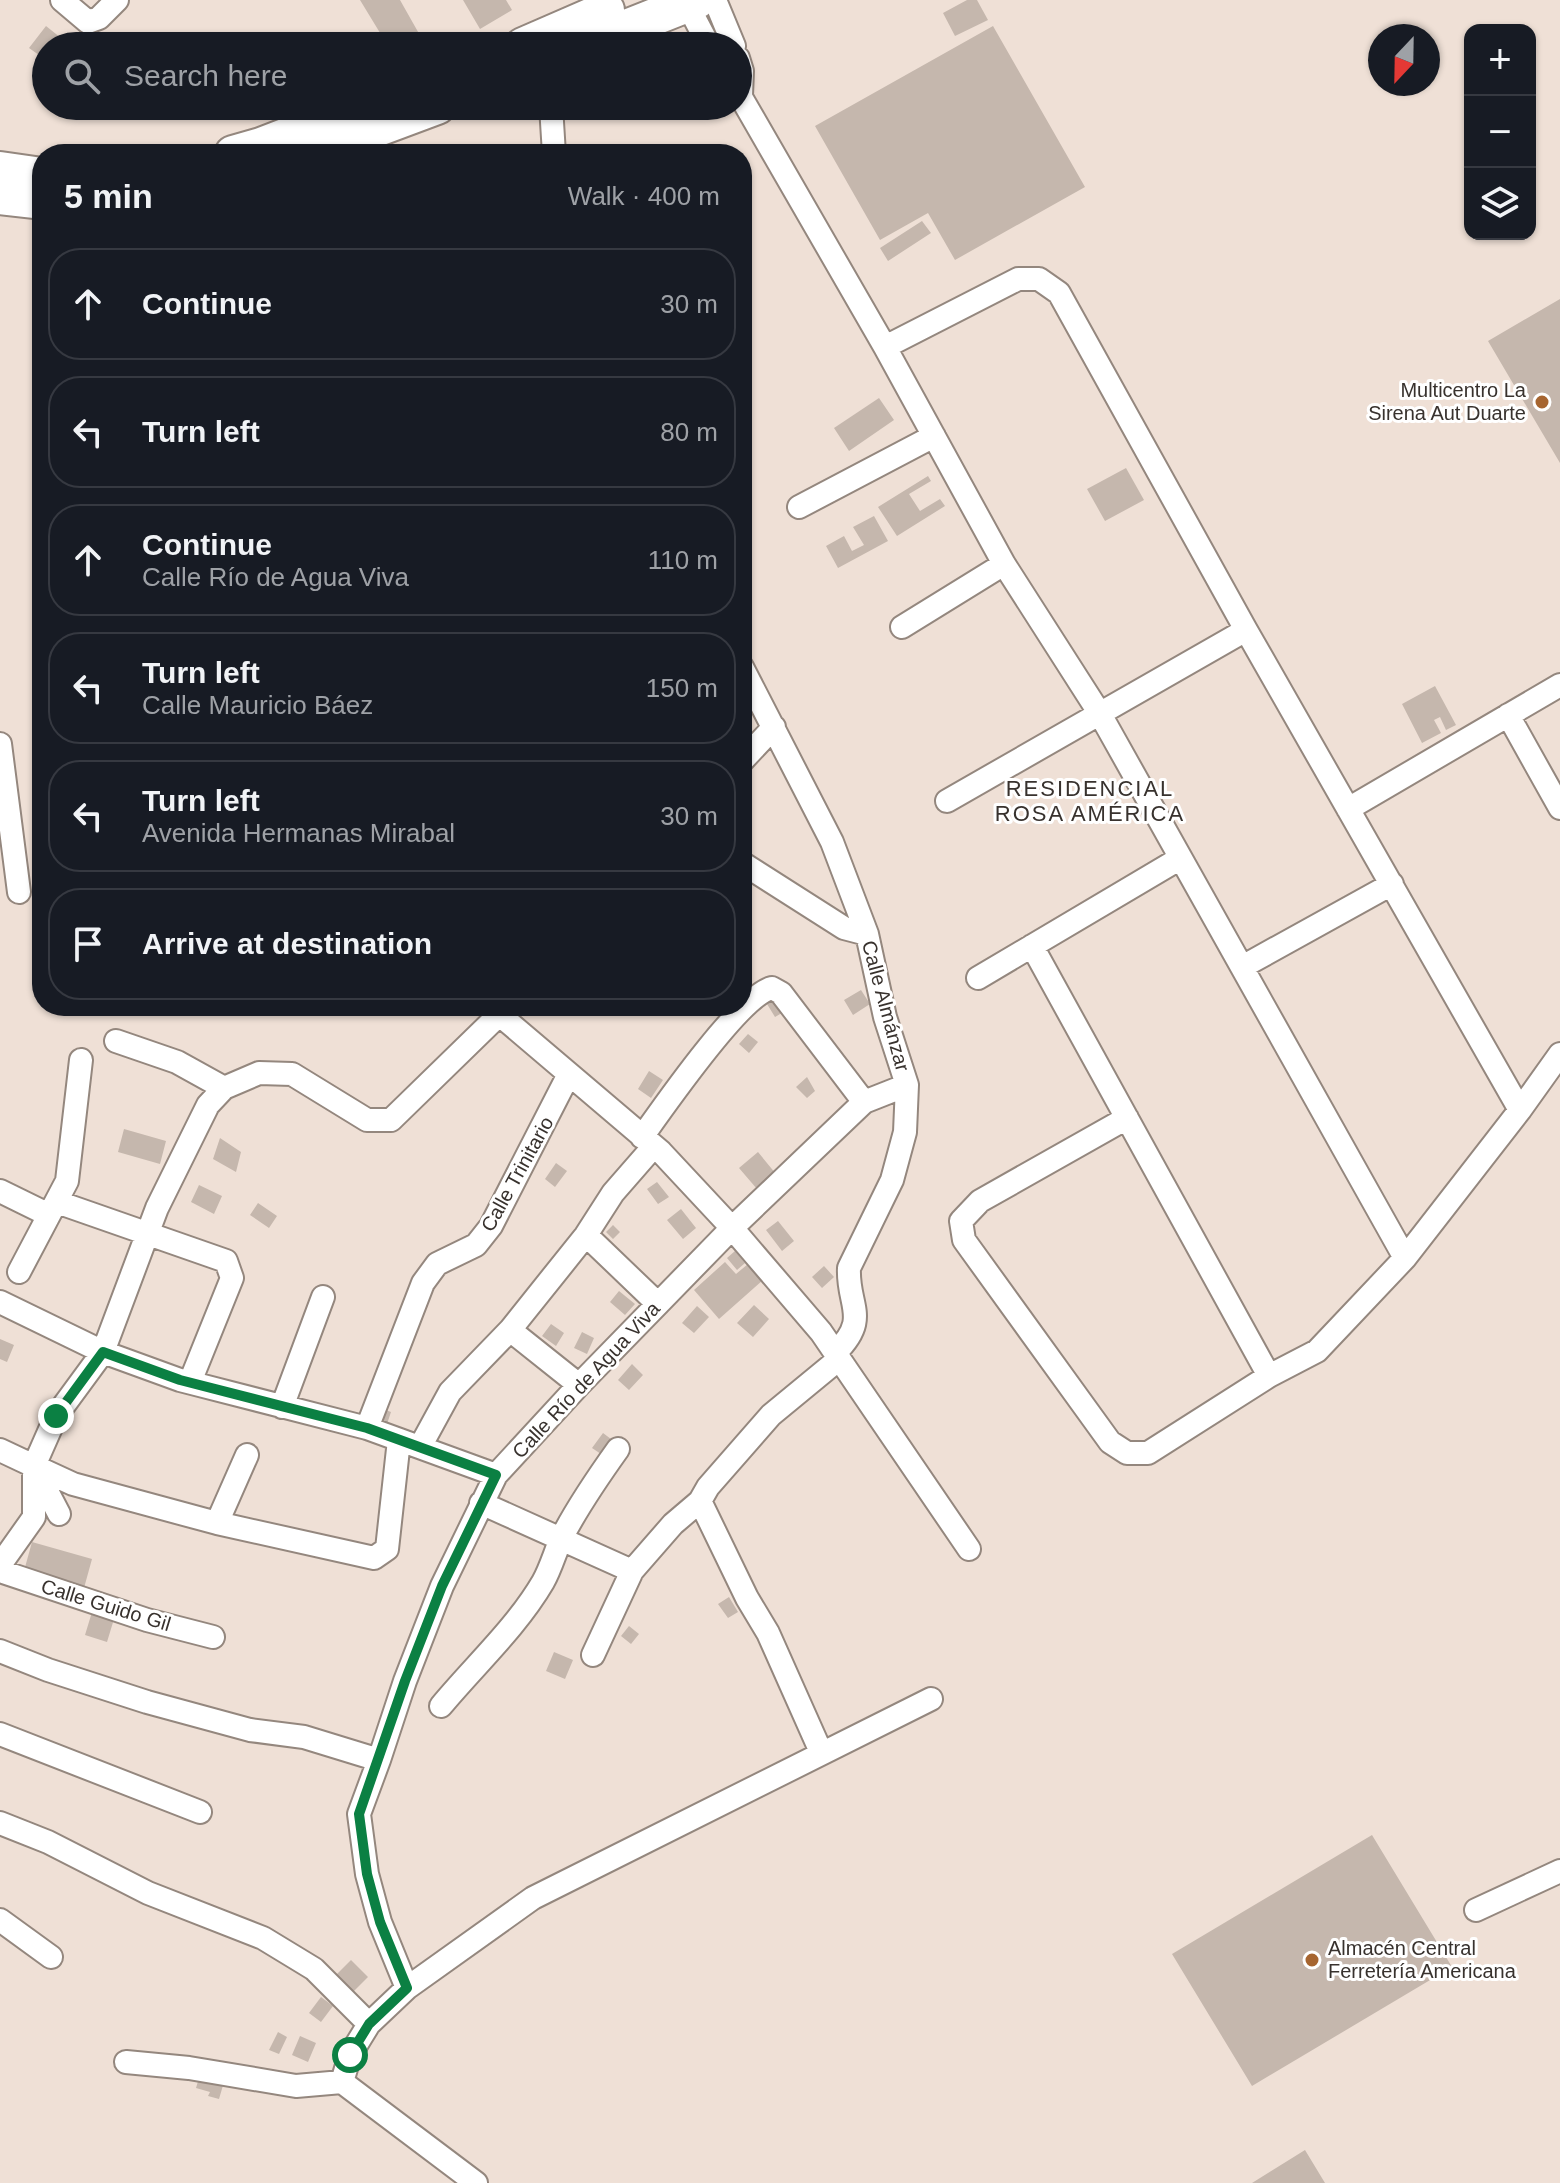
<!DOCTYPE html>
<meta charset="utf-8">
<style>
:root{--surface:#171b24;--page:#20242c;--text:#f1f3f6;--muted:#9ea1a6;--line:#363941}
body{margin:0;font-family:Arial,sans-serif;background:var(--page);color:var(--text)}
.controls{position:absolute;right:24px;top:24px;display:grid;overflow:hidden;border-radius:16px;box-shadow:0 2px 6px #0004}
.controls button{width:72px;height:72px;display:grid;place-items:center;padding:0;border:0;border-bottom:2px solid var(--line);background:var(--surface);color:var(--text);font:40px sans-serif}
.compass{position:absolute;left:1368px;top:24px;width:72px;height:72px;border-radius:50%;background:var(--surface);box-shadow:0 2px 6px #0004;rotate:202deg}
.stop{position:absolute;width:24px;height:24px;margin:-18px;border:6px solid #0b8043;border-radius:50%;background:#fff}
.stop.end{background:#0b8043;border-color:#fff;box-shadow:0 2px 8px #0008}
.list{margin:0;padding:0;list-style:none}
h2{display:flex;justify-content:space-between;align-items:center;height:104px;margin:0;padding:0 32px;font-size:34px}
h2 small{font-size:26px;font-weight:400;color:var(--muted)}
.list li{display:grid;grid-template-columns:52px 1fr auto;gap:24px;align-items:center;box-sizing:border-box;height:112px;margin:0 16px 16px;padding:0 16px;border:2px solid var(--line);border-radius:32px}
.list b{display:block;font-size:30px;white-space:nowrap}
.list p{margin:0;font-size:26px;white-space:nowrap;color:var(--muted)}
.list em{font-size:26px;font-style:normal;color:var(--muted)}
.icon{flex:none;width:44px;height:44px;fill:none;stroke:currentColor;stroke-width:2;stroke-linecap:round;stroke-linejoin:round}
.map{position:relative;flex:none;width:1560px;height:2183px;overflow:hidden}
.search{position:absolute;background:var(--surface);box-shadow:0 2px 6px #0004;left:32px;top:32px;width:720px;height:88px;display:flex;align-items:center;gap:20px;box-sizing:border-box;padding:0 28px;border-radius:44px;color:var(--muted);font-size:30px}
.panel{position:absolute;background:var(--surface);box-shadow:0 2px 6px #0004;left:32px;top:144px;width:720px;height:872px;border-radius:32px}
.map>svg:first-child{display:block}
</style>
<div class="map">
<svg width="1560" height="2183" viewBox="0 0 1560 2183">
<rect width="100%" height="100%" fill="#efe0d6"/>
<!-- building -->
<path fill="#c5b7ad" d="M360,0H400L426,46H388Z
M463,0H506L512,10L480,29Z
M967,0H977L988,20L955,36L943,13Z
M46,26L71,46H46V60L29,48Z
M993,26L1085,187L955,260L928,213L880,240L815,126Z
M922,221L931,233L888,261L880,248Z
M1560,299V463L1488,341Z
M879,398L894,420L849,451L834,428Z
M1126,468L1144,500L1105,521L1087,489Z
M928,476L931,481L909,494L920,511L940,499L945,506L897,536L878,507Z
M874,516L888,541L838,568L826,546L844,536L852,551L864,545L853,527Z
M1435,686L1456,725L1446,730L1440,717L1434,720L1441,733L1422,743L1402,704Z
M861,990L870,1004L853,1015L844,1000Z
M779,997L787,1010L775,1017L767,1004Z
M748,1034L758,1042L749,1053L739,1044Z
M649,1071L663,1080L651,1098L638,1089Z
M807,1077L815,1091L807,1098L796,1087Z
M124,1129L166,1141L160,1164L118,1152Z
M220,1138L241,1152L236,1172L213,1159Z
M758,1152L776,1174L757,1189L739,1168Z
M556,1163L567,1171L555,1187L545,1179Z
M657,1182L669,1197L658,1204L647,1189Z
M199,1185L222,1196L214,1214L191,1202Z
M258,1203L277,1216L269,1228L250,1215Z
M681,1209L696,1228L683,1239L667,1220Z
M778,1221L794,1241L782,1251L766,1230Z
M613,1225L620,1232L613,1239L606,1232Z
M735,1251L745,1263L737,1270L727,1258Z
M725,1262L736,1274L748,1264L763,1280L719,1319L694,1290Z
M824,1266L834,1277L822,1288L812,1277Z
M619,1291L635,1304L625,1315L610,1302Z
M754,1305L769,1319L753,1337L737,1323Z
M697,1306L709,1317L694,1333L682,1323Z
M551,1324L564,1333L556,1346L542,1336Z
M582,1332L594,1338L587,1354L574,1348Z
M0,1339L14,1345L7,1362L0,1359Z
M632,1364L643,1375L629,1390L618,1380Z
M383,1409L391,1412L387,1424L379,1421Z
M603,1433L615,1442L604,1456L592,1448Z
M32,1542L92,1559L84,1588L24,1571Z
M729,1597L738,1612L728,1618L718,1604Z
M92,1612L114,1619L107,1642L85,1635Z
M629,1626L639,1634L631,1644L621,1636Z
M554,1652L573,1660L565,1679L546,1671Z
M1372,1835L1452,1967L1252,2086L1172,1954Z
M351,1960L368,1977L352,1993L335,1976Z
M321,1997L333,2006L321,2022L309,2013Z
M278,2032L287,2037L279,2054L269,2050Z
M300,2036L316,2043L308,2062L292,2055Z
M199,2078L224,2082L219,2099L208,2096L210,2092L196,2088Z
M1305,2150L1325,2183H1252Z"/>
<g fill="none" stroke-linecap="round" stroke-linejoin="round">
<!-- minor casing -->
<g stroke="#94877e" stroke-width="26">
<path id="minor" d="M62,0L88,22L99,18L117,0
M685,0L709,46
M715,0L734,46
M738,58L742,71L741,95
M738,92L885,347L1004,564L1100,714L1405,1258
M551,106L554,154
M885,347L1018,279H1039L1059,293L1246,630L1520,1110
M799,507L934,436
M902,627L1004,564
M742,667L832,842L867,934L885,1017L907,1085L905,1132L892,1180L849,1268C847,1306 871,1318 835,1353
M1508,715L1560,808
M0,744L19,892
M742,761L774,727
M947,801L1246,630
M1348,809L1560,685
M742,863L844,928L867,934
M1032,946L1269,1376
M1242,967L1392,884
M978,978L1179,859
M501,1016L661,1152L732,1228L821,1332L969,1549
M116,1041L177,1062L224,1088
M1127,1118L980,1201L961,1221L964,1240L1110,1442L1127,1453H1148L1269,1376L1317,1351L1405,1258L1520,1110L1560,1054
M642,1137C664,1106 741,995 772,988L781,993L864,1102
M0,1191L49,1215
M57,1202L226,1261L232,1278L190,1382
M586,1235L658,1304
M19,1272L67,1181L81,1060
M0,1302L103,1352L180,1380L367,1428L496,1475
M510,1330L579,1385
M282,1407L323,1297
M367,1428L423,1283L437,1264L476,1245L491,1226L569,1074
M420,1447L450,1392L510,1330L586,1235L613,1193L654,1146
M0,1450L34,1466L59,1514
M34,1466L73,1484L217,1523L374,1558L387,1549L399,1440
M700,1501L747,1598L768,1633L821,1752
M481,1503L632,1571L673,1524L700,1501L708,1487L771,1415L839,1359
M217,1523L247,1455
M0,1565L34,1517V1466L56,1416L103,1352L157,1208L208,1105L224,1088L259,1073L292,1074L367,1120H391L508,1006
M0,1571L147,1620L213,1637
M0,1651L48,1670L147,1702L250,1730L304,1737L379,1760L359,1814L367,1874L380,1922L407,1988L369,2024L314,1969L263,1938L148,1893L48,1842L0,1823
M593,1655L632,1571
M441,1706C475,1665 516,1628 543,1582C551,1568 555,1552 562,1537C578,1506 598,1477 618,1449
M0,1734L200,1812
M379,1760L405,1681L442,1586L496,1475L579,1385L732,1228L864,1102L907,1085
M1476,1910L1560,1871
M0,1920L51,1957
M407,1988L533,1898L931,1699
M126,2062L189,2068L296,2086L342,2082L350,2055L369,2024
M342,2082L476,2183"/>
</g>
<!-- primary casing -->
<g stroke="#94877e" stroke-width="40">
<path id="primary" d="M523,46L606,10
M581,46L697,0
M311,153L437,106
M233,154L261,146L365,106
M0,170L42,176
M0,196L42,201"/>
</g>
<!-- minor -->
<use href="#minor" stroke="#fff" stroke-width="22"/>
<!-- primary -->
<use href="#primary" stroke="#fff" stroke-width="36"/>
</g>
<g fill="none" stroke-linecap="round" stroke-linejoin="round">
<!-- route -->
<path stroke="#0b8043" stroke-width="10" d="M56,1416L103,1352L180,1380L367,1428L496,1475L442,1586L405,1681L359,1814L367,1874L380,1922L407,1988L369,2024L350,2055"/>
</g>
<!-- markers -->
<g fill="#a66530" stroke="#fff" stroke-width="3">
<circle cx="1542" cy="402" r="8"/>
<circle cx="1312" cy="1960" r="8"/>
</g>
<g text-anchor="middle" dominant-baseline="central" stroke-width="6" stroke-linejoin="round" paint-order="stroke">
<!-- poi labels -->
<g font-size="20" fill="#38322e" stroke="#fff" text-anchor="end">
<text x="1526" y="390">Multicentro La<tspan x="1526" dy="23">Sirena Aut Duarte</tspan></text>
<text x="1328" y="1948" text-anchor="start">Almacén Central<tspan x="1328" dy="23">Ferretería Americana</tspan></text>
</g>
<!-- street labels -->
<g font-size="20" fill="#38322e" stroke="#fff">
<text transform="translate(886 1006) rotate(75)">Calle Almánzar</text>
<text transform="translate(517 1174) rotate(-61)">Calle Trinitario</text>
<text transform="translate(586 1380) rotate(-47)">Calle Río de Agua Viva</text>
<text transform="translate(106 1605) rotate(17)">Calle Guido Gil</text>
</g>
<!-- neighbourhood labels -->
<g font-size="22" letter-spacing="2" fill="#38322e" stroke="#fff">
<text x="1090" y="788">RESIDENCIAL<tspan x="1090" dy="25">ROSA AMÉRICA</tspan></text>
</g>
</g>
</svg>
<div class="controls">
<button>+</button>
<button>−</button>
<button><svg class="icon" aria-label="layers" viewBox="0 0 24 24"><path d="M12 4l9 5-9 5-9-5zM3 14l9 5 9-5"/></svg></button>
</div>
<svg class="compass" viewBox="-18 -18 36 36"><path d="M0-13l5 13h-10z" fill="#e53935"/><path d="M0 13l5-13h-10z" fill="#9ea1a6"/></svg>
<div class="stop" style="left:350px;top:2055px"></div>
<div class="stop end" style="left:56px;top:1416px"></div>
<div class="search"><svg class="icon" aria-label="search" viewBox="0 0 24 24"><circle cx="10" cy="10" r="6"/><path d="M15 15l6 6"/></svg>Search here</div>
<section class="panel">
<h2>5 min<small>Walk · 400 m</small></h2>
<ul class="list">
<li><svg class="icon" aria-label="ahead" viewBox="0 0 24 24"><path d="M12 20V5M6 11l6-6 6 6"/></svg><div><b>Continue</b></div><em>30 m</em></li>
<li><svg class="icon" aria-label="left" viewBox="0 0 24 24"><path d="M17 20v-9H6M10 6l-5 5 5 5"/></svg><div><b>Turn left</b></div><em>80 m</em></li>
<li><svg class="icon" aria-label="ahead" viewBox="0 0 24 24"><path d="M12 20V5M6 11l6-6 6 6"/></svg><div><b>Continue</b><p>Calle Río de Agua Viva</p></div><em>110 m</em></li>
<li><svg class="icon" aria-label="left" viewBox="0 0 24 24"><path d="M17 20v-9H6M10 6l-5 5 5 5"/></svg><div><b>Turn left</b><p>Calle Mauricio Báez</p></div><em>150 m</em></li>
<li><svg class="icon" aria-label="left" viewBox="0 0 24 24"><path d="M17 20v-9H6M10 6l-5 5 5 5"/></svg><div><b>Turn left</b><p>Avenida Hermanas Mirabal</p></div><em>30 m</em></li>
<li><svg class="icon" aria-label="arrive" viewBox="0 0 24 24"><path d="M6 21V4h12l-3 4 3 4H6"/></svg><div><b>Arrive at destination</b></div></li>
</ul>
</section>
</div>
